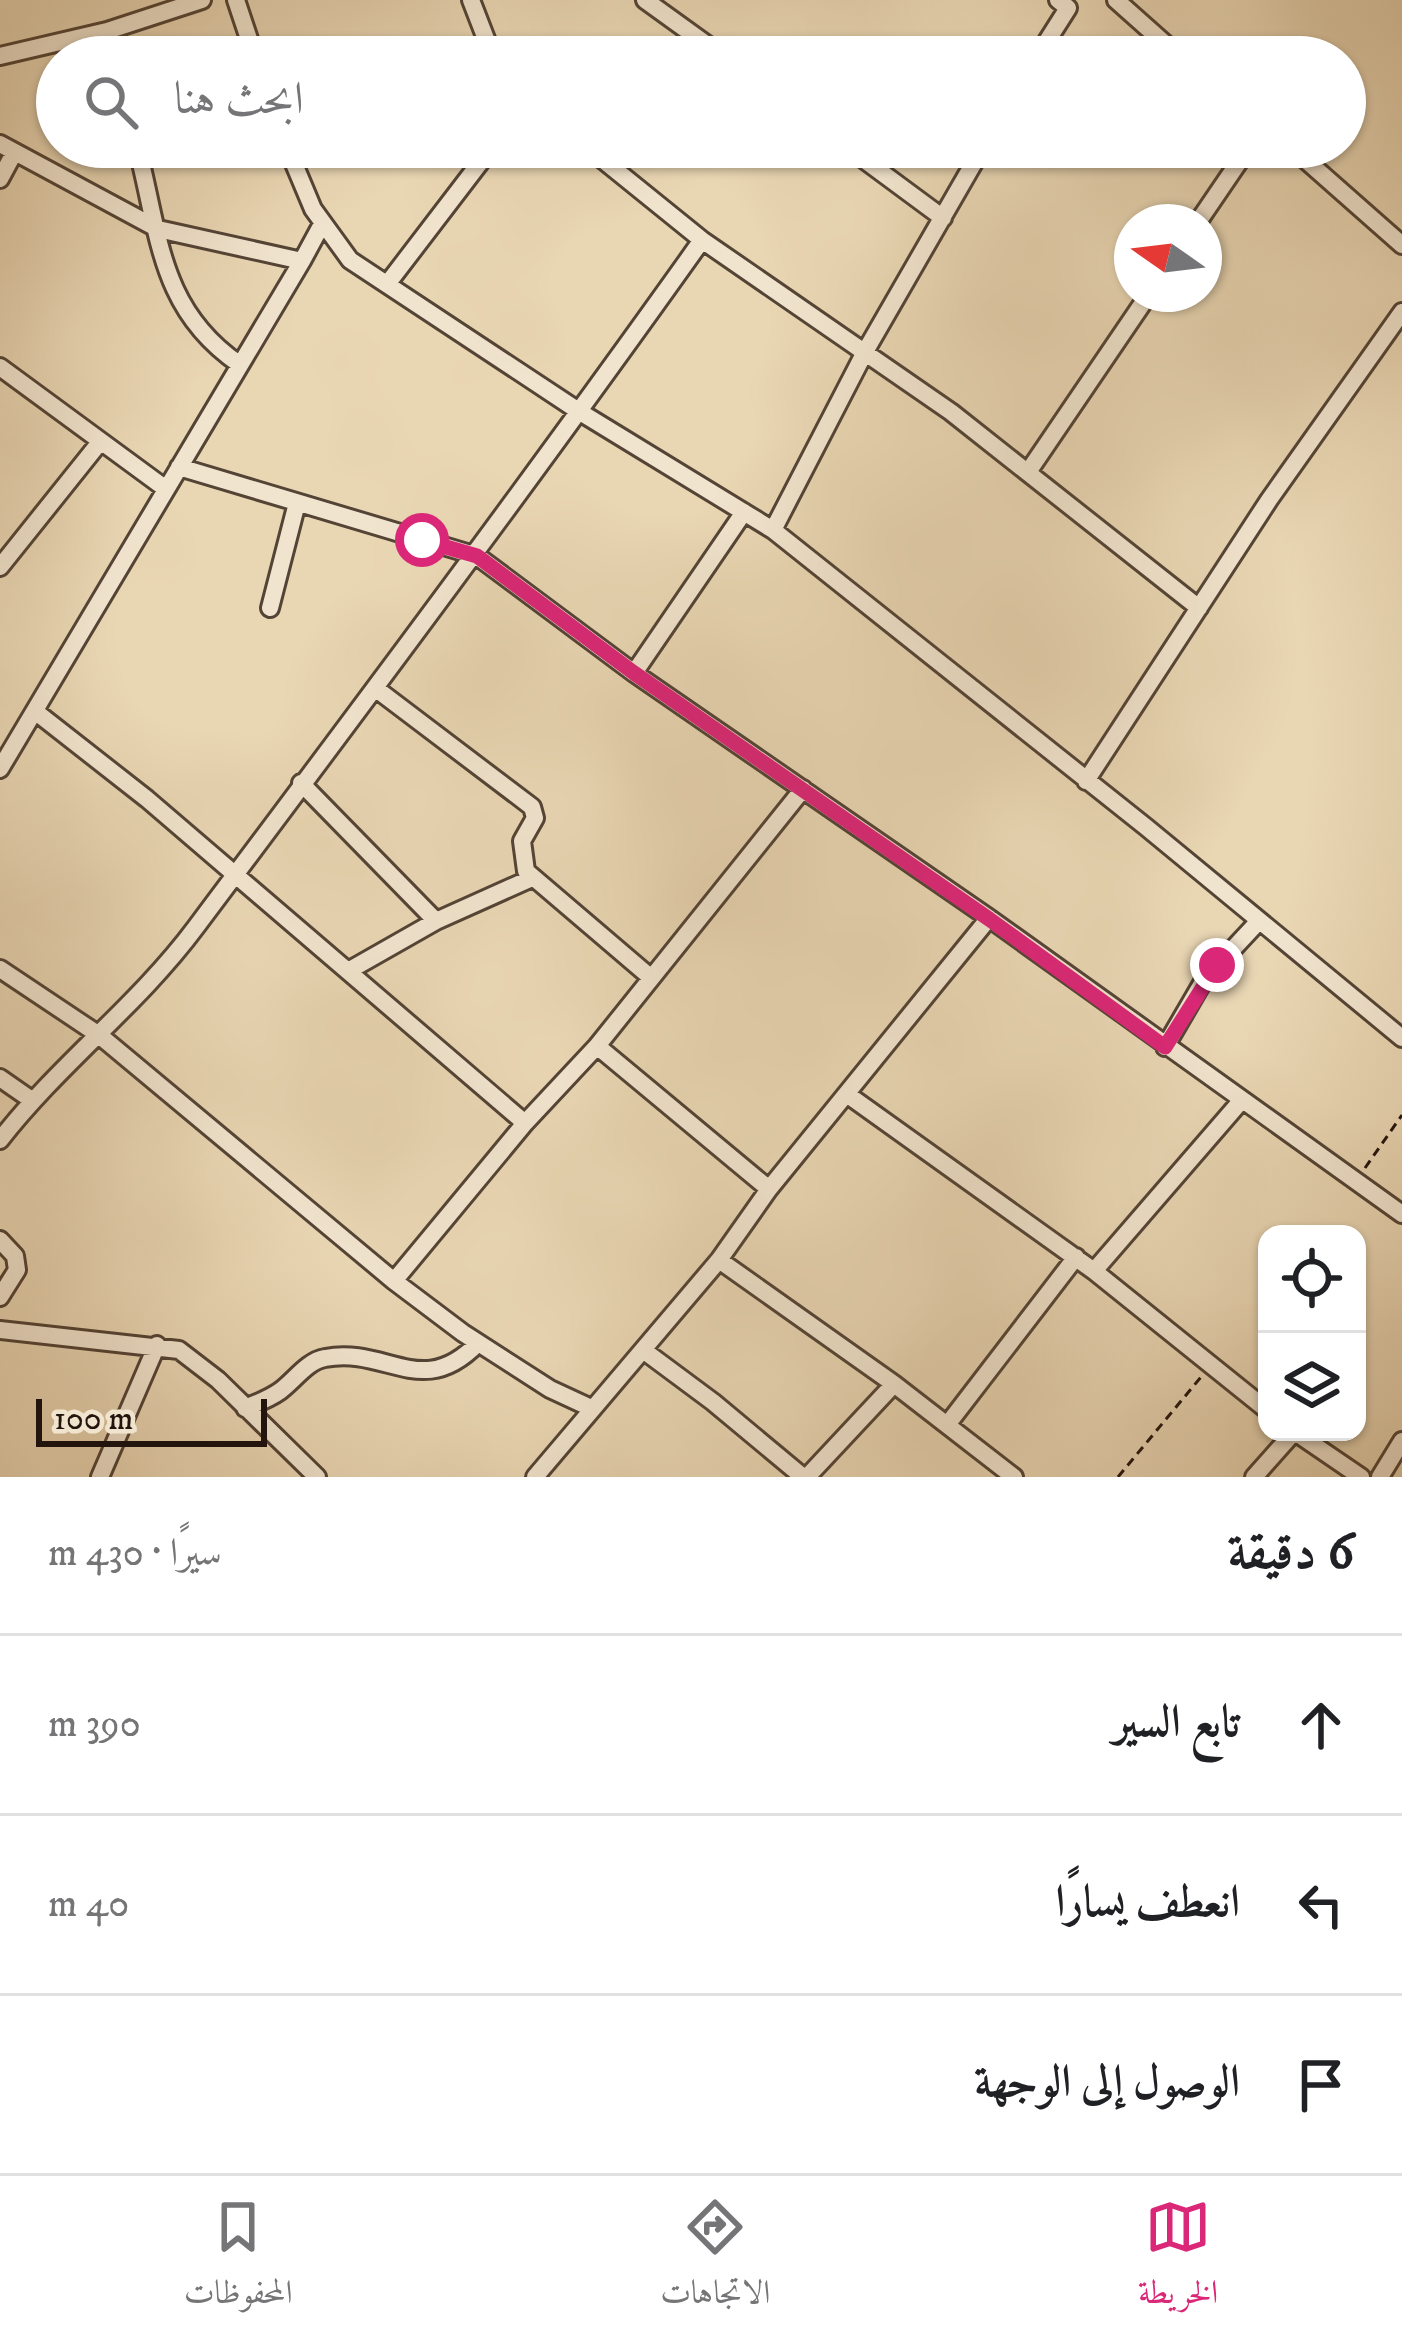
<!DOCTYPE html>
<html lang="ar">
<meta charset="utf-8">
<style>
:root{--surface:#fff;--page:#f2f2f2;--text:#202124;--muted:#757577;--line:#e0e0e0;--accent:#db2777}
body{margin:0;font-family:"IM FELL DW Pica",Amiri,serif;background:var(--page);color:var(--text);direction:rtl}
.controls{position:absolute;right:36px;bottom:36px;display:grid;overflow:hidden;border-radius:24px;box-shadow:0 3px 9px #0004}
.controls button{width:108px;height:108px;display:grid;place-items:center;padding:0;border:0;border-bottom:3px solid var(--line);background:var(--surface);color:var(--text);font:60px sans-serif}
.compass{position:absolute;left:1114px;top:204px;width:108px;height:108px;border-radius:50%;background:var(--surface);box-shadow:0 3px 9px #0004;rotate:284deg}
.scale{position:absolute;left:36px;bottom:30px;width:231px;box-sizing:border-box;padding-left:12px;border:6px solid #23140d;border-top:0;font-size:33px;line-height:42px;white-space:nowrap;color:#23140d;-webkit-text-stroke:9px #f1e4ce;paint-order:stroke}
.stop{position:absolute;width:36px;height:36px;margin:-27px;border:9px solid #db2777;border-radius:50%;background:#fff}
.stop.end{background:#db2777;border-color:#fff;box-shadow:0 3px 12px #0008}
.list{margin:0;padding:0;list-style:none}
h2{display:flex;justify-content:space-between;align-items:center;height:156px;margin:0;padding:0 48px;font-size:51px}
h2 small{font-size:39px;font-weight:400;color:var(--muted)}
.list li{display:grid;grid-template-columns:78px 1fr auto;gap:36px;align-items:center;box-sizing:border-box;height:180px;padding:0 48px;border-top:3px solid var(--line)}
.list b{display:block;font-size:45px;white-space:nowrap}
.list em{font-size:39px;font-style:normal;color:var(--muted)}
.icon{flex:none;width:66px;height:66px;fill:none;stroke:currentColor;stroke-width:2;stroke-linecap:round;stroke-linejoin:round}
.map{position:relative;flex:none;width:1402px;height:1477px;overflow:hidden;direction:ltr}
.search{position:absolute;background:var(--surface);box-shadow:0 3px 9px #0004;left:36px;right:36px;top:36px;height:132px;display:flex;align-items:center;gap:30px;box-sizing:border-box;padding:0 42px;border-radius:66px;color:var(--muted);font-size:45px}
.sheet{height:696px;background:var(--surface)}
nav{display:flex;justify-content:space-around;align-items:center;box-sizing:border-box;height:168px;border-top:3px solid var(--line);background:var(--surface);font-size:33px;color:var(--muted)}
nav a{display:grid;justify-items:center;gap:6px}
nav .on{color:var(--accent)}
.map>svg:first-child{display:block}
</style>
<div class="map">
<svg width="1402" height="1477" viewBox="0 0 1402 1477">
<rect width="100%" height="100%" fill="#e9d6b3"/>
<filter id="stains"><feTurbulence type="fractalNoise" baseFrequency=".00167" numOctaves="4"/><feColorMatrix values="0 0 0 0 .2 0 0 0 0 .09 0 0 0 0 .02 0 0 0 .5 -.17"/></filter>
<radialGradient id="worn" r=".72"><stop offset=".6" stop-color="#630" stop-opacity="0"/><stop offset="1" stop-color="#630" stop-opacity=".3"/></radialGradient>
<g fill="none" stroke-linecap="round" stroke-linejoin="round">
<!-- minor casing -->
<g stroke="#544436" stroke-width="22">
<path id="minor" d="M236,0L255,57
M471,0L493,57
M645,0L724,57
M1116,0L1180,57
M107,31L114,57
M0,56L107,31L202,0
M1037,57L1068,8L1058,0
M0,144L158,229L302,261L322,224
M137,147C160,235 159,309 239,364
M287,147L313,209L350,260L580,412L773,530L1146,827L1402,1038
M587,147L702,240L951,412L1199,608
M847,147L943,218
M1291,147L1402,245
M0,179L14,153
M1198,222L1249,147
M388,283L492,147
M0,367L166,489
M179,467L477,556L634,673L989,918L1402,1214
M1028,472L1149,294
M773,530L866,350L983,147
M0,567L100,442
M270,608L297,503
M634,673L744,512
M375,688L532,807L535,818L522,841L526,871L649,976
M36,712L147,799L525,1123
M0,769L302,261
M1086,781L1269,500L1402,312
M301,783L436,921
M0,969L99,1035L394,1281L463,1333L550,1389L591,1408
M348,971L436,921L532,878
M597,1046L769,1189
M1165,1047L1204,980L1258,922
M0,1078L33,1101
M848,1095L1094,1271L1267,1410
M0,1140C60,1063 138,1005 196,927C367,699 537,472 702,240
M0,1240L15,1256L17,1270L0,1297
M719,1260L894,1384L1014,1477
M1094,1271L1241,1101
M394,1281L525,1123L597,1046L803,789
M0,1330L179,1350L218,1380L317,1477
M643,1350L713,1402L803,1477
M245,1408C257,1403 269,1399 280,1391C294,1381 307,1361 325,1358C387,1346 422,1401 478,1343
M947,1425L1076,1257
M1295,1432L1361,1477
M100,1477L157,1345
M535,1477L719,1260L769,1189L989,918
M807,1477L894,1384
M1254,1477L1294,1432
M1380,1477L1402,1441"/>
</g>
<!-- path -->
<path stroke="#23140d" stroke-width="3" stroke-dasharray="9 6" stroke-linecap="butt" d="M1365,1168L1402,1115
M1118,1477L1201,1377"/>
<!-- minor -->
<use href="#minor" stroke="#f1e4ce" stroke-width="16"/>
</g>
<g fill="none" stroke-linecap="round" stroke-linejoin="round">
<!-- route -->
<path stroke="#db2777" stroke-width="15" d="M422,540L477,556L634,673L989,919L1165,1047L1217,965"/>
</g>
<rect width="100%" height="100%" filter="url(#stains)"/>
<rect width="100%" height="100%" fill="url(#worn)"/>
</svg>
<div class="controls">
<button><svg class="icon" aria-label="locate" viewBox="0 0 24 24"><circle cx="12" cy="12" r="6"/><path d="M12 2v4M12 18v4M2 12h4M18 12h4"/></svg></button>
<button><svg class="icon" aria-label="layers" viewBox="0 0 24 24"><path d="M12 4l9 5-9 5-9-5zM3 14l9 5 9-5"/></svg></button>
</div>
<svg class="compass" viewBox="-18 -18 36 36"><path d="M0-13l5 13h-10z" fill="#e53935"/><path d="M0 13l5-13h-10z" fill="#757577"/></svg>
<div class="scale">100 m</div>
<div class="stop" style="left:422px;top:540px"></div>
<div class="stop end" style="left:1217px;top:965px"></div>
<div class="search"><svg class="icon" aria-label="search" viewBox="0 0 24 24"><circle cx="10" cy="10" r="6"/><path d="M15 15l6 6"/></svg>ابحث هنا</div>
</div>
<section class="sheet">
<h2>6 دقيقة<small>سيرًا · 430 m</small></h2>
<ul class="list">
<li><svg class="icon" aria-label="ahead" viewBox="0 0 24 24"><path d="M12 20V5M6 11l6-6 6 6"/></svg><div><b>تابع السير</b></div><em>390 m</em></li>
<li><svg class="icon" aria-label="left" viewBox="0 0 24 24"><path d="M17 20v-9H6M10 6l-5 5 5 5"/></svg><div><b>انعطف يسارًا</b></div><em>40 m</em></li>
<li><svg class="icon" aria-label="arrive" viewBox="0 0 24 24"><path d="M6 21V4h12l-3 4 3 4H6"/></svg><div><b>الوصول إلى الوجهة</b></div></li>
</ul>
</section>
<nav>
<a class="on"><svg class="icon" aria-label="map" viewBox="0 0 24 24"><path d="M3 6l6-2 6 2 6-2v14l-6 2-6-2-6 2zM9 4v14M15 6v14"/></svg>الخريطة</a>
<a><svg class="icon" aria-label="directions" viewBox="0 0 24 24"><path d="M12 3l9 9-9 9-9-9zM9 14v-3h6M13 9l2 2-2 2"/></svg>الاتجاهات</a>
<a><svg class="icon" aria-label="saved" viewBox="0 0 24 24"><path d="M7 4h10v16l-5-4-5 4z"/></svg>المحفوظات</a>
</nav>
